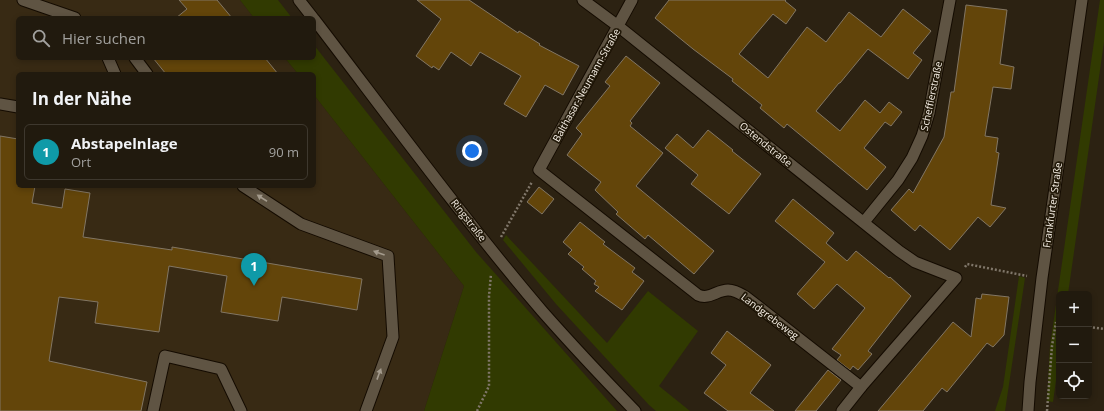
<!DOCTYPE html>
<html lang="de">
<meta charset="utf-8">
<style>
:root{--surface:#211a0e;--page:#292317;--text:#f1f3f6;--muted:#a2a19e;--line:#3e382e;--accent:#f0a27a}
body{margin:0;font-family:"Open Sans",sans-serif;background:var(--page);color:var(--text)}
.controls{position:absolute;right:12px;bottom:12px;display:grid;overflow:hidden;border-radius:6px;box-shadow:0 2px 6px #0003}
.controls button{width:36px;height:36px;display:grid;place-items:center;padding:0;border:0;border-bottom:1px solid var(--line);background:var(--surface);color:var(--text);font:20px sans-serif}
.you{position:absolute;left:472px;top:151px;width:14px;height:14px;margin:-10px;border:3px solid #fff;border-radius:50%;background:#1a73e8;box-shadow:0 0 0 6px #1a73e833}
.badge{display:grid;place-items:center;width:26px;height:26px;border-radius:50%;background:var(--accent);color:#fff;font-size:13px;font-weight:700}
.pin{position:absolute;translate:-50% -33px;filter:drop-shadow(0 1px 2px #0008)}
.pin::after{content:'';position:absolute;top:21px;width:14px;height:12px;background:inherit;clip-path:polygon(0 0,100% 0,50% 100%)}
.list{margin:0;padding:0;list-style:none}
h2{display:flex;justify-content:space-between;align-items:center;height:52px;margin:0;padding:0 16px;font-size:17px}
h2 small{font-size:13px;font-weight:400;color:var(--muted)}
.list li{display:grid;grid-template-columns:26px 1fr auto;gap:12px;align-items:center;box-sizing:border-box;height:56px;margin:0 8px 8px;padding:0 8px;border:1px solid var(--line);border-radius:6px}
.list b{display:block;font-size:15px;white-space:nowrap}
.list p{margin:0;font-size:13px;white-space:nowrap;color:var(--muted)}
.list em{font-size:13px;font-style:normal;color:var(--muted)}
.icon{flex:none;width:22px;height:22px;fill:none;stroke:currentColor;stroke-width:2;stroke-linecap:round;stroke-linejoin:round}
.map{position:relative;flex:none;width:1104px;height:411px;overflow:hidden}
.search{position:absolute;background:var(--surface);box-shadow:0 2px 6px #0003;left:16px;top:16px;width:300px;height:44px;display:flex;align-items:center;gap:10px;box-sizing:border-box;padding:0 14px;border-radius:6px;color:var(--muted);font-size:15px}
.panel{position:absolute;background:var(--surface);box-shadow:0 2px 6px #0003;left:16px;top:72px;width:300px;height:116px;border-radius:6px}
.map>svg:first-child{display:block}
</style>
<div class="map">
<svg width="1104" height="411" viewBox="0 0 1104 411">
<rect width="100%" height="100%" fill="#2c2212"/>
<!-- built -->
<path fill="#382a14" d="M0,0H240L254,18H18V58H285L298,74H18V186H314V95L464,286L424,411H0Z"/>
<!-- green -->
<path fill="#313a01" d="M240,0H278L292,18H254Z
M1100,0H1104V42L1068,294H1059V359L1053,402L1047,401L1050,346Z
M314,45L476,252L617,411H424L464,286L314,95V74H298L285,58H314Z
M506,235L607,343L648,291L698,331L659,386L690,411H656L649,405L556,304L503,240Z
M1019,276L1025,278L1005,411H995L1003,387Z"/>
<!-- building -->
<path fill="#63450a" stroke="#827664" d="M179,0H217L232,18H176L187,9Z
M417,0H469L518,33L519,31L540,44L539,45L579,66L563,95L545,85L526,117L504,104L521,76L480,52L471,66L451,52L439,70L433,66L432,68L416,56L441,19Z
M669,0H786L785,1L796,10L786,24L773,14L739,54L768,78L807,27L826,42L849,12L881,37L903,9L931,31L913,53L922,60L908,79L868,49L840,83H839L816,111L840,131L865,100L880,113L889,102L902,112L891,126L885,122L864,148L886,167L867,190L787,124L784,128L760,108L762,105L732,81L733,79L693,49L655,18Z
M966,5L1007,10L1000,64L1014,67L1011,89L993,87L985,136L998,138L996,152L999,153L991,205L1006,208L990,227L978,217L950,250L920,225L915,231L891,210L909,189L913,193L944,137L951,92H954Z
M626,56L660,83L630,121L632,123L630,126L663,153L636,186L714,251L694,274L648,235L645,239L616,214L618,212L595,190L601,182L567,155L582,134L576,128L610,86L605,82Z
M153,58H265L278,74H166Z
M708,130L733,150L732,151L761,174L729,214L691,184L698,175L665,148L677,134L693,148Z
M0,136L18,139V186H35L32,203L62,208L65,189L90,193L83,237L172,250V247L362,279L357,310L282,297L278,321L221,312L227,276L169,266L159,332L95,323L98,302L59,297L49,361L147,382L141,411H0Z
M539,187L554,199L542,214L527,202Z
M793,199L834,233L826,243L847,261L856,251L889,278L890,277L911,296L868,351L872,354L858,370L853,366L850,370L837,360L841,355L832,349L865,308L837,284L814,309L797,294L825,262L775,221Z
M580,222L605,242L603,244L635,268L632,272L644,281L622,310L595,291L599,287L594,284L596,281L582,269L584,267L568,254L572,250L563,242Z
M982,294L1009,297L1004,335L993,347L987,343L947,392L942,388L923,411H878L953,322L971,337L976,298L981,299Z
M727,331L771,365L750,393L774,411H728L704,393L726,365L711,353Z
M828,370L841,380L816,411H795Z"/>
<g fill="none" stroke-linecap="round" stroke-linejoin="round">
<!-- service casing -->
<g stroke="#140b01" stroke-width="13">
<path id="service" d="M23,0L75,18
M108,58L115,74
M135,58L147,74
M0,104L18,107
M243,186L301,224L388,256L393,337L366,411
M153,411L165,356L221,369L241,411
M842,411L861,387"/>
</g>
<!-- minor casing -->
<g stroke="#140b01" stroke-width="13">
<path id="minor" d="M583,0L618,26L899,251L915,262L956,278L861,387L746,297C741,294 735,290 728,290C717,290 709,300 698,295L539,170L632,0
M864,222L898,180L912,158L922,136L929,113L950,0"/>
</g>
<!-- tertiary casing -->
<g stroke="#140b01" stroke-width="13">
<path id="tertiary" d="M1028,411L1030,382L1042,278L1082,0"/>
</g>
<!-- secondary casing -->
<g stroke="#140b01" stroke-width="13">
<path id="secondary" d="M299,0L313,18
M314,19C389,117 462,217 542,311C572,345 603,378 635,411"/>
</g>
<!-- path -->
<path stroke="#80776a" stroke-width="2.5" stroke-dasharray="2 2" stroke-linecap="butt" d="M501,237L532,182
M965,267L967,264L1027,276
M1089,327L1104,329
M477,411L489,386V296L491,274
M1047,411L1052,346L1056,322"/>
<!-- service -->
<use href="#service" stroke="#5f5443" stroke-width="11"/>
<!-- minor -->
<use href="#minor" stroke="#5f5443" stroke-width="11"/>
<!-- tertiary -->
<use href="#tertiary" stroke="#5f5443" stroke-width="11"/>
<!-- secondary -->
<use href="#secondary" stroke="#5f5443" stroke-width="11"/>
</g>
<!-- one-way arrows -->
<defs><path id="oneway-solid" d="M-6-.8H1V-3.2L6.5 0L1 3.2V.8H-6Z"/></defs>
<g fill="#a49b8d">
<use href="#oneway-solid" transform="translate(262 198) rotate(-147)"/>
<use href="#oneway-solid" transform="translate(379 253) rotate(-160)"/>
<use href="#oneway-solid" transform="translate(379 374) rotate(-70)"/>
</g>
<g text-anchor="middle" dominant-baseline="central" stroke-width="3.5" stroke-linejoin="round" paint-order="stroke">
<!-- street labels -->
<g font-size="10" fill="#f8f1e7" stroke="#221909">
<text transform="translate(586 85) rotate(-61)">Balthasar-Neumann-Straße</text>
<text transform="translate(931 96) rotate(-78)">Schefflerstraße</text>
<text transform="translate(766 144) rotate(39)">Ostendstraße</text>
<text transform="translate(1052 205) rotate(-82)">Frankfurter Straße</text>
<text transform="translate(469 220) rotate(52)">Ringstraße</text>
<text transform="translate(770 316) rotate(37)">Landgrebeweg</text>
</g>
</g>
</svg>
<div class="controls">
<button>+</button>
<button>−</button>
<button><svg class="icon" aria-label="locate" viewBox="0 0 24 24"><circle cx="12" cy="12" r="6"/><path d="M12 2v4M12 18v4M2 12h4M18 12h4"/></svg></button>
</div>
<div class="you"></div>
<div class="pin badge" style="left:254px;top:286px;background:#0f9aa8">1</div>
<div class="search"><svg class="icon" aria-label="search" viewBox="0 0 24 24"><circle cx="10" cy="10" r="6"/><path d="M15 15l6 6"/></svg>Hier suchen</div>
<section class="panel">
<h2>In der Nähe<small></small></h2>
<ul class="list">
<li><span class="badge" style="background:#0f9aa8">1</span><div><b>Abstapelnlage</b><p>Ort</p></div><em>90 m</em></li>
</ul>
</section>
</div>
